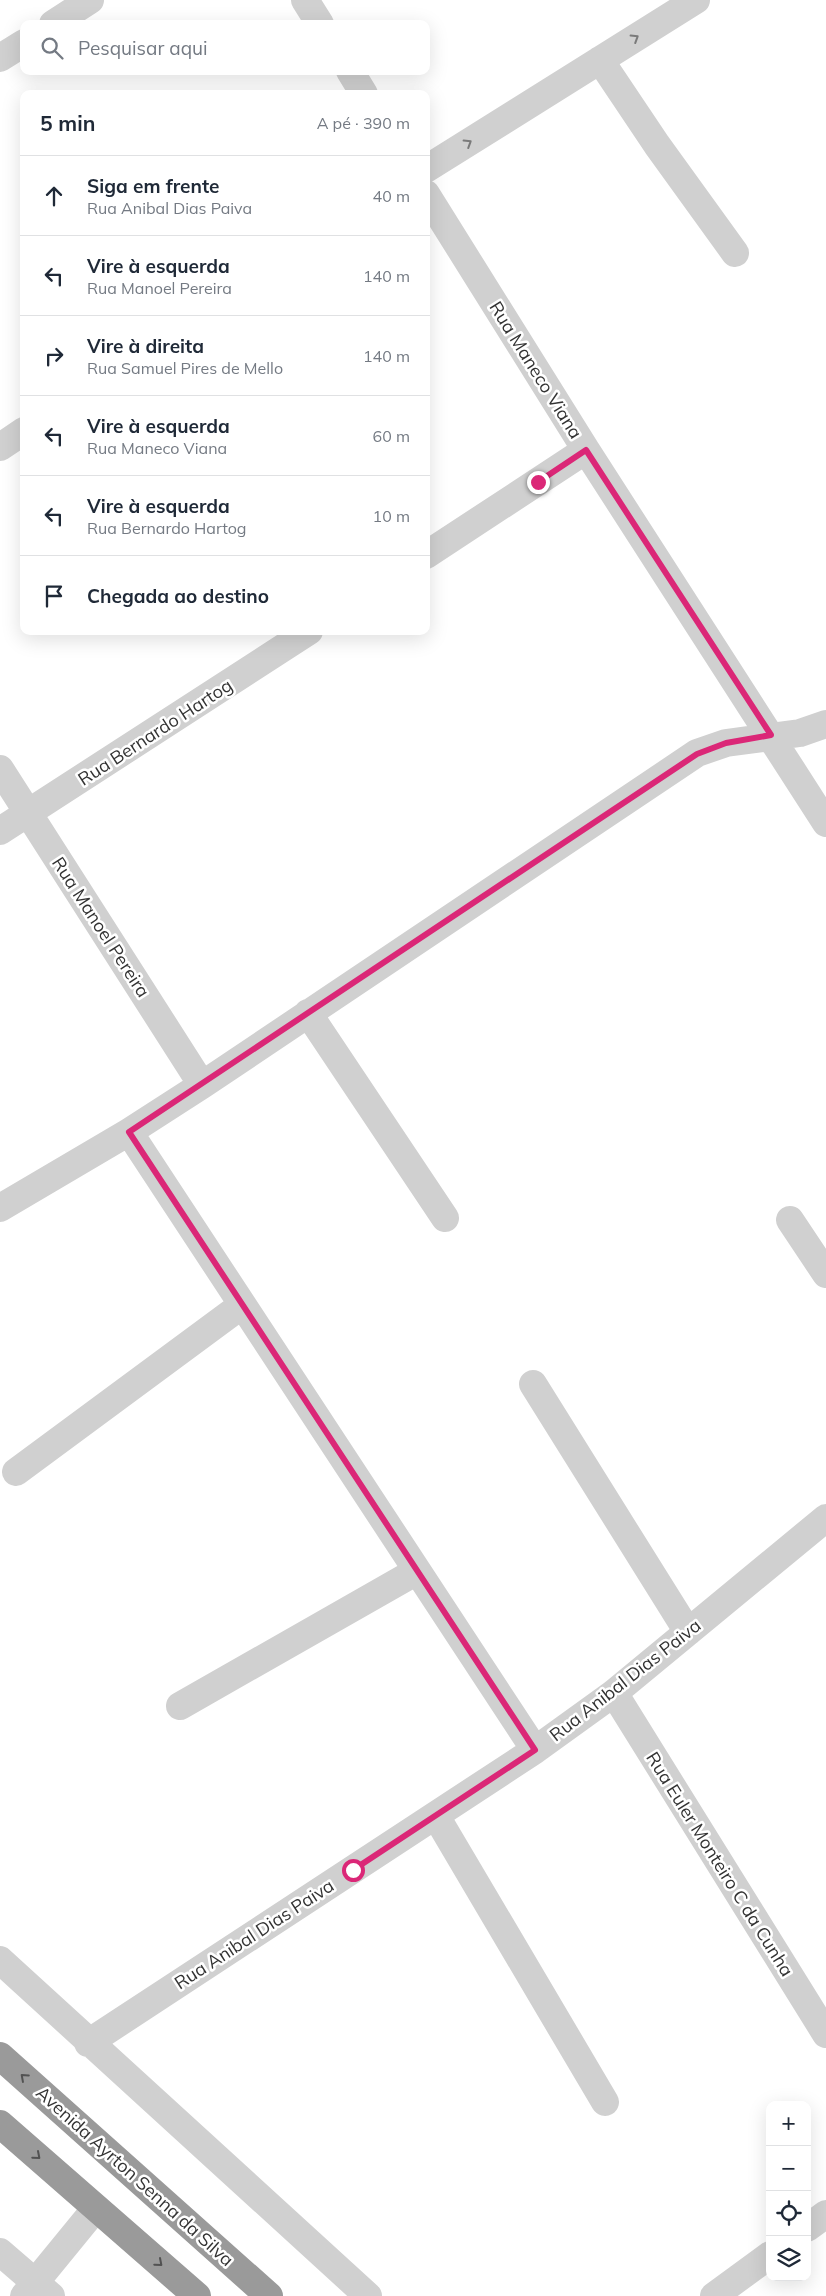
<!DOCTYPE html>
<html lang="pt">
<meta charset="utf-8">
<style>
:root{--surface:#fff;--page:#f6f6f7;--text:#1f2937;--muted:#747a83;--line:#e0e1e3}
body{margin:0;font-family:Mulish,sans-serif;background:var(--page);color:var(--text)}
.controls{position:absolute;right:15px;bottom:15px;display:grid;overflow:hidden;border-radius:10px;box-shadow:0 5px 20px #0002}
.controls button{width:45px;height:45px;display:grid;place-items:center;padding:0;border:0;border-bottom:1px solid var(--line);background:var(--surface);color:var(--text);font:25px sans-serif}
.stop{position:absolute;width:15px;height:15px;margin:-11px;border:4px solid #db2777;border-radius:50%;background:#fff}
.stop.end{background:#db2777;border-color:#fff;box-shadow:0 1px 5px #0008}
.list{margin:0;padding:0;list-style:none}
h2{display:flex;justify-content:space-between;align-items:center;height:65px;margin:0;padding:0 20px;font-size:21px}
h2 small{font-size:16px;font-weight:400;color:var(--muted)}
.list li{display:grid;grid-template-columns:32px 1fr auto;gap:15px;align-items:center;box-sizing:border-box;height:80px;padding:0 20px;border-top:1px solid var(--line)}
.list b{display:block;font-size:19px;white-space:nowrap}
.list p{margin:0;font-size:16px;white-space:nowrap;color:var(--muted)}
.list em{font-size:16px;font-style:normal;color:var(--muted)}
.icon{flex:none;width:28px;height:28px;fill:none;stroke:currentColor;stroke-width:2;stroke-linecap:round;stroke-linejoin:round}
.map{position:relative;flex:none;width:826px;height:2296px;overflow:hidden}
.search{position:absolute;background:var(--surface);box-shadow:0 5px 20px #0002;left:20px;top:20px;width:410px;height:55px;display:flex;align-items:center;gap:12px;box-sizing:border-box;padding:0 18px;border-radius:10px;color:var(--muted);font-size:19px}
.panel{position:absolute;background:var(--surface);box-shadow:0 5px 20px #0002;left:20px;top:90px;width:410px;height:545px;border-radius:10px}
.map>svg:first-child{display:block}
</style>
<div class="map">
<svg width="826" height="2296" viewBox="0 0 826 2296">
<rect width="100%" height="100%" fill="#fff"/>
<g fill="none" stroke-linecap="round" stroke-linejoin="round">
<!-- minor -->
<path stroke="#d0d0d0" stroke-width="28" d="M305,0L320,24
M53,24L90,0
M0,58L24,43
M600,60L657,145L735,253
M350,71L364,94
M426,169L696,0
M426,194L586,450L826,823
M0,447L24,431
M426,555L586,450
M0,769L202,1085
M0,831L309,631
M308,1013L445,1218
M129,1132L535,1750
M0,1208L129,1132L202,1085L697,753L726,743L800,733L826,724
M790,1220L826,1274
M533,1384L688,1632
M16,1472L242,1305
M614,1693L826,2034
M180,1706L417,1571
M436,1816L605,2102
M0,1960L368,2296
M88,2043L535,1750L614,1693L826,1518
M807,2228L826,2214
M0,2252L51,2296
M24,2296L96,2208
M714,2296L770,2255"/>
<!-- highway -->
<path stroke="#9a9a9a" stroke-width="28" d="M0,2056L269,2296
M0,2124L197,2296"/>
</g>
<!-- one-way arrows -->
<defs><path id="oneway-chevron" d="M-2-3.5L2.5 0L-2 3.5" fill="none" stroke-width="1.6" stroke-linecap="round" stroke-linejoin="round" transform="scale(1.25)"/></defs>
<g stroke="#7a7a7a">
<use href="#oneway-chevron" transform="translate(635 38) rotate(-32)"/>
<use href="#oneway-chevron" transform="translate(468 143) rotate(-32)"/>
</g>
<g stroke="#525252">
<use href="#oneway-chevron" transform="translate(24 2077) rotate(-138)"/>
<use href="#oneway-chevron" transform="translate(37 2156) rotate(41)"/>
<use href="#oneway-chevron" transform="translate(159 2263) rotate(41)"/>
</g>
<g fill="none" stroke-linecap="round" stroke-linejoin="round">
<!-- route -->
<path stroke="#db2777" stroke-width="6" d="M353,1870L535,1750L129,1132L697,754L726,743L771,735L586,450L538,482"/>
</g>
<g text-anchor="middle" dominant-baseline="central" stroke-width="5" stroke-linejoin="round" paint-order="stroke">
<!-- street labels -->
<g font-size="18" fill="#333" stroke="#fff">
<text transform="translate(536 370) rotate(58)">Rua Maneco Viana</text>
<text transform="translate(155 732) rotate(-33)">Rua Bernardo Hartog</text>
<text transform="translate(101 927) rotate(57)">Rua Manoel Pereira</text>
<text transform="translate(625 1680) rotate(-38)">Rua Anibal Dias Paiva</text>
<text transform="translate(720 1864) rotate(58)">Rua Euler Monteiro C da Cunha</text>
<text transform="translate(254 1934) rotate(-33)">Rua Anibal Dias Paiva</text>
<text transform="translate(135 2176) rotate(42)">Avenida Ayrton Senna da Silva</text>
</g>
</g>
</svg>
<div class="controls">
<button>+</button>
<button>−</button>
<button><svg class="icon" aria-label="locate" viewBox="0 0 24 24"><circle cx="12" cy="12" r="6"/><path d="M12 2v4M12 18v4M2 12h4M18 12h4"/></svg></button>
<button><svg class="icon" aria-label="layers" viewBox="0 0 24 24"><path d="M12 4l9 5-9 5-9-5zM3 14l9 5 9-5"/></svg></button>
</div>
<div class="stop" style="left:353px;top:1870px"></div>
<div class="stop end" style="left:538px;top:482px"></div>
<div class="search"><svg class="icon" aria-label="search" viewBox="0 0 24 24"><circle cx="10" cy="10" r="6"/><path d="M15 15l6 6"/></svg>Pesquisar aqui</div>
<section class="panel">
<h2>5 min<small>A pé · 390 m</small></h2>
<ul class="list">
<li><svg class="icon" aria-label="ahead" viewBox="0 0 24 24"><path d="M12 20V5M6 11l6-6 6 6"/></svg><div><b>Siga em frente</b><p>Rua Anibal Dias Paiva</p></div><em>40 m</em></li>
<li><svg class="icon" aria-label="left" viewBox="0 0 24 24"><path d="M17 20v-9H6M10 6l-5 5 5 5"/></svg><div><b>Vire à esquerda</b><p>Rua Manoel Pereira</p></div><em>140 m</em></li>
<li><svg class="icon" aria-label="right" viewBox="0 0 24 24"><path d="M7 20v-9h11M14 6l5 5-5 5"/></svg><div><b>Vire à direita</b><p>Rua Samuel Pires de Mello</p></div><em>140 m</em></li>
<li><svg class="icon" aria-label="left" viewBox="0 0 24 24"><path d="M17 20v-9H6M10 6l-5 5 5 5"/></svg><div><b>Vire à esquerda</b><p>Rua Maneco Viana</p></div><em>60 m</em></li>
<li><svg class="icon" aria-label="left" viewBox="0 0 24 24"><path d="M17 20v-9H6M10 6l-5 5 5 5"/></svg><div><b>Vire à esquerda</b><p>Rua Bernardo Hartog</p></div><em>10 m</em></li>
<li><svg class="icon" aria-label="arrive" viewBox="0 0 24 24"><path d="M6 21V4h12l-3 4 3 4H6"/></svg><div><b>Chegada ao destino</b></div></li>
</ul>
</section>
</div>
